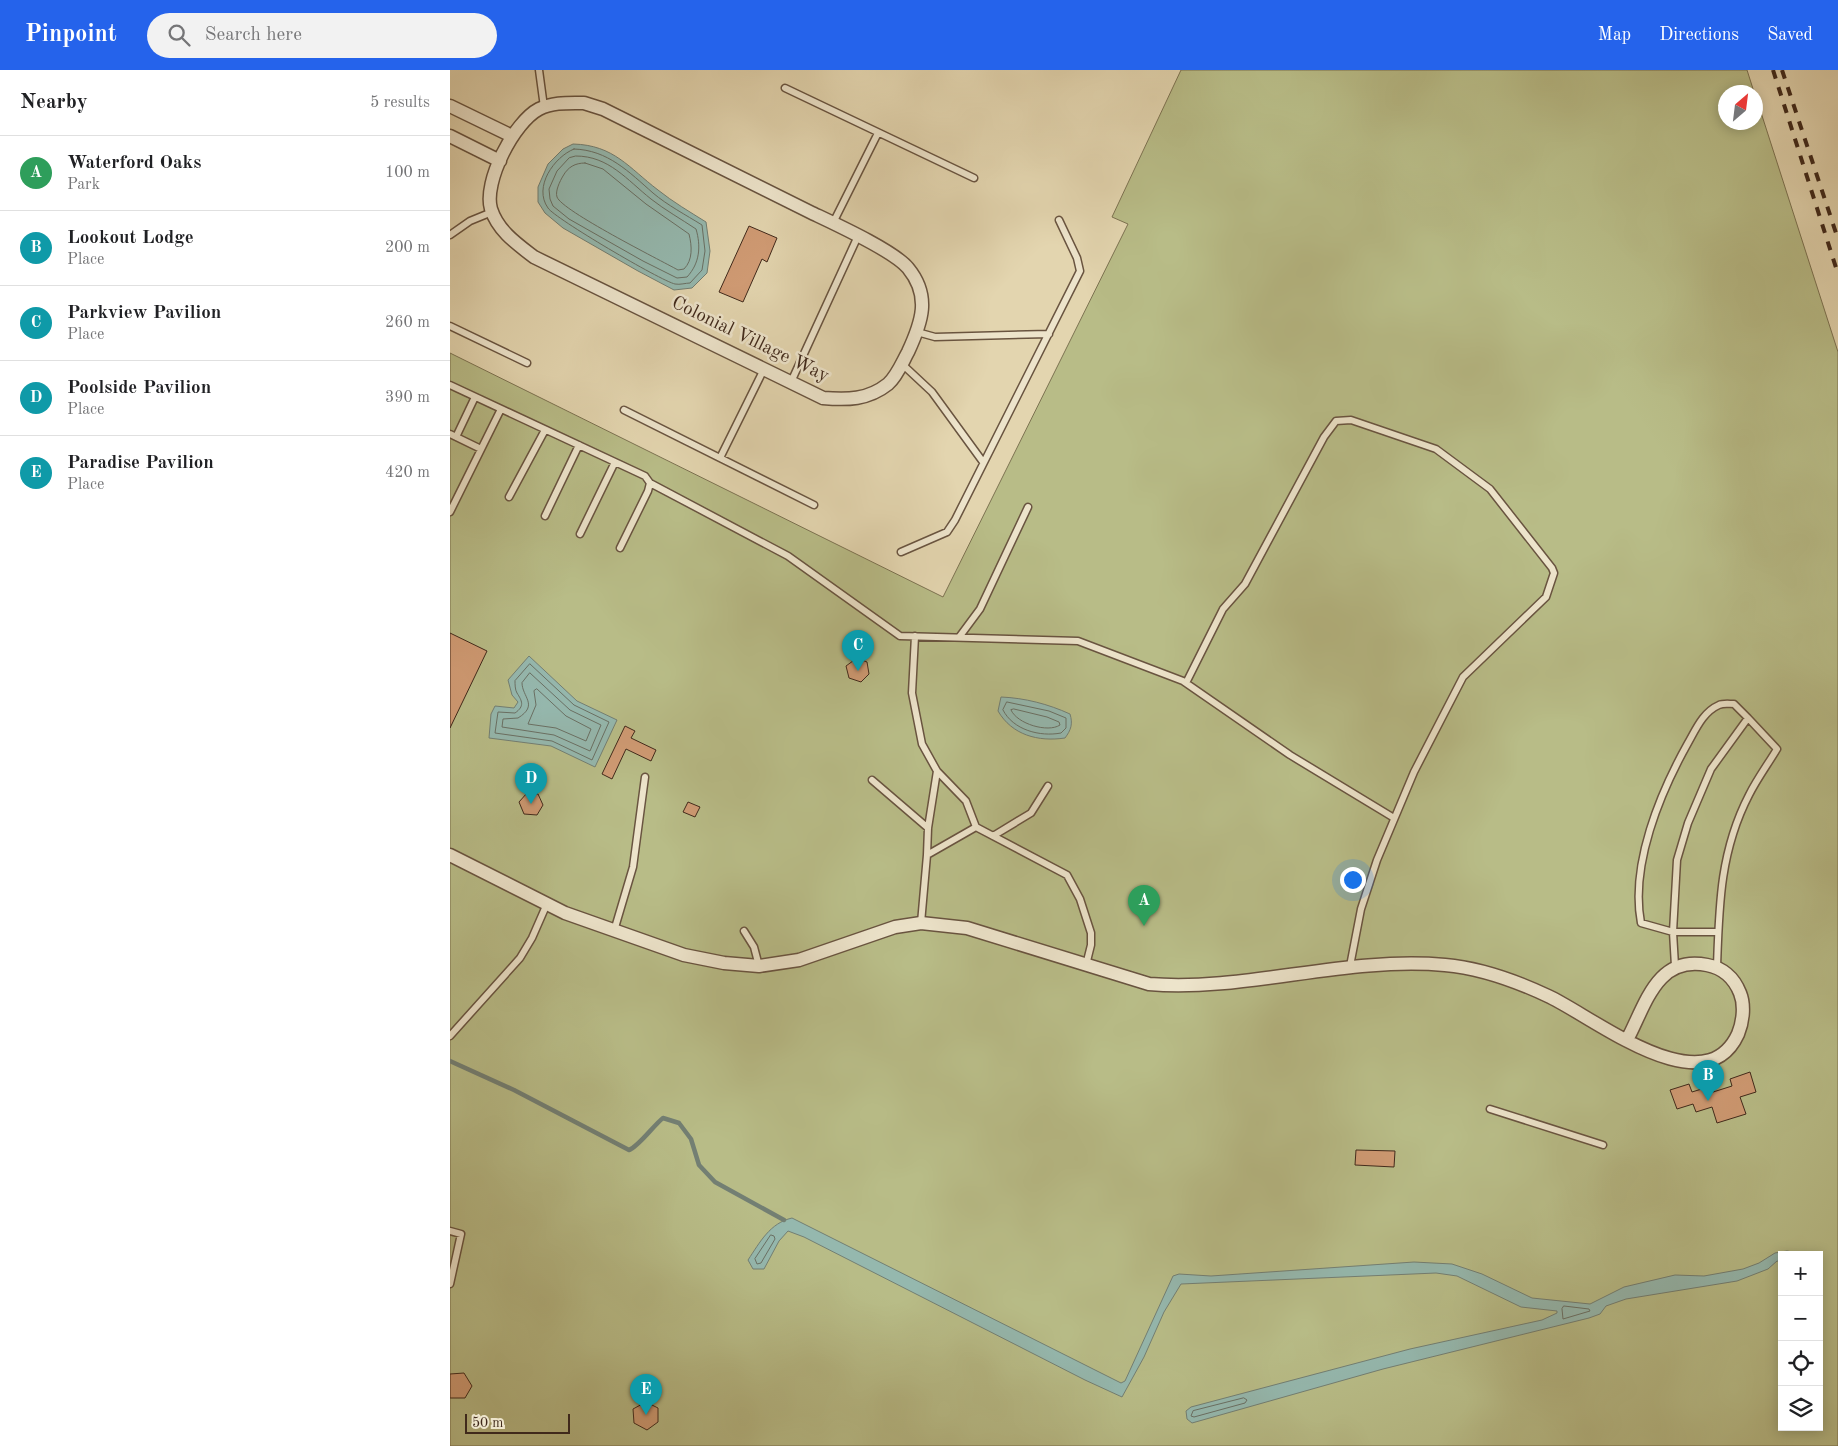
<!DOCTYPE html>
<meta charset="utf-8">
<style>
:root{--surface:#fff;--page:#f2f2f2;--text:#202124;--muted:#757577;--line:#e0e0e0;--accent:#2563eb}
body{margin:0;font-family:"Old Standard TT",serif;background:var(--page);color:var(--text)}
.controls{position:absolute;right:15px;bottom:15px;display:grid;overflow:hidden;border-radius:0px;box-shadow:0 2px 12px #0003}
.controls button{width:45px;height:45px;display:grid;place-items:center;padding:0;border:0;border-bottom:1px solid var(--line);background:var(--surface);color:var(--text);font:25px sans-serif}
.compass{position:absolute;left:1268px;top:15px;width:45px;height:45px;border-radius:50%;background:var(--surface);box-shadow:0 2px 12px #0003;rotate:28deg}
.scale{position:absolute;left:15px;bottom:12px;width:105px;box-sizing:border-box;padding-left:5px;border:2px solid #40291b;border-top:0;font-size:14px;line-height:18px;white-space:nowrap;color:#40291b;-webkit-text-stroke:4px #ede4cb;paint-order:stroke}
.you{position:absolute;left:902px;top:809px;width:18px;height:18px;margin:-12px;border:4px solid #fff;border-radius:50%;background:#1a73e8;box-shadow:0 0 0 8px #1a73e833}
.badge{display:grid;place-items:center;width:32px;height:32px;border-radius:50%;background:var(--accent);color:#fff;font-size:16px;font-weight:700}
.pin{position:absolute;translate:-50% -41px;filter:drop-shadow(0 1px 2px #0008)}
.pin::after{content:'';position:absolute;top:26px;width:18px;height:15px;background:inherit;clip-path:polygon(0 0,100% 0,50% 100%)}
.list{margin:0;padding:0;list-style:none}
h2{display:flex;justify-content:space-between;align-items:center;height:65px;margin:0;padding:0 20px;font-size:21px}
h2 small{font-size:16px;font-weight:400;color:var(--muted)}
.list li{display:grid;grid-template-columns:32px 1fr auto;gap:15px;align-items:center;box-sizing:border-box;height:75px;padding:0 20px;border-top:1px solid var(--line)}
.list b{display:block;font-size:19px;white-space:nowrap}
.list p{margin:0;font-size:16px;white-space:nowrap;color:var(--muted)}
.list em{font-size:16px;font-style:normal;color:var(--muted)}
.icon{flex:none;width:28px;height:28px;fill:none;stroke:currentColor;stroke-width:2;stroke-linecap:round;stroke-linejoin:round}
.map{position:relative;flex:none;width:1388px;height:1376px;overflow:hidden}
header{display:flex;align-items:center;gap:30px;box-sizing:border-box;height:70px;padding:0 25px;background:var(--accent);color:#fff}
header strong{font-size:24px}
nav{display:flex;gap:28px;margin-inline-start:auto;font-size:18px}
.search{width:350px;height:45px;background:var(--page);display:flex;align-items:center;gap:12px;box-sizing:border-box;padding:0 18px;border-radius:28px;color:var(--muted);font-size:19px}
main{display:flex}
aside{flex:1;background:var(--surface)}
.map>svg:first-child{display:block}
</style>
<header>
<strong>Pinpoint</strong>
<div class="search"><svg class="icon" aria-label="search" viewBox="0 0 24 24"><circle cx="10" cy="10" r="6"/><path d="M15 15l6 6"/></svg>Search here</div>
<nav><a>Map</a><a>Directions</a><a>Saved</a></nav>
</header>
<main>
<aside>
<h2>Nearby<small>5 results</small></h2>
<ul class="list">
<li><span class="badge" style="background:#2e9e5b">A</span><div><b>Waterford Oaks</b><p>Park</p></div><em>100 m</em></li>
<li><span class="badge" style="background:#0f9aa8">B</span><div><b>Lookout Lodge</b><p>Place</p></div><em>200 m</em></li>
<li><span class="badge" style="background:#0f9aa8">C</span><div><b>Parkview Pavilion</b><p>Place</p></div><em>260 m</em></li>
<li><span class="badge" style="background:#0f9aa8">D</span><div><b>Poolside Pavilion</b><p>Place</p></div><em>390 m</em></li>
<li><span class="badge" style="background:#0f9aa8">E</span><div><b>Paradise Pavilion</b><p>Place</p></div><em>420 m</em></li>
</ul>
</aside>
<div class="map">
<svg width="1388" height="1376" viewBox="0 0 1388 1376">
<rect width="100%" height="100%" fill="#e3d5af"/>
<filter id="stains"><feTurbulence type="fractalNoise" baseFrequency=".004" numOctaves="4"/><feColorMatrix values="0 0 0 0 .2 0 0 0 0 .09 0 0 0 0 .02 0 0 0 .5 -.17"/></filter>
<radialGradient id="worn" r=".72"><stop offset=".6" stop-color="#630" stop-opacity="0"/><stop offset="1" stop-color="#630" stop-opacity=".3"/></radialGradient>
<!-- green -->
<path fill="#b8bc87" stroke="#7c7251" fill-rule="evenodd" d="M731,0H1297L1304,22H1276V52H1306V27L1388,282V1376H0V283L493,527L678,154L662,147ZM1332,1185H1369V1357H1332Z"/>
<!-- water -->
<path fill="#95b8ae" stroke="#737f73" d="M123,74C164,75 179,98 208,120C223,132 240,142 256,152L260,181L257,203L242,218L224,220L188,201L113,158L95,143L88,132V117L98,94L113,79Z
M79,586L127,631L167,650L145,697L101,676L39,668L41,644L45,636L64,638L68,632L62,625L58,610Z
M551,627C575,628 598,634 620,644C623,654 621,660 615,668C588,672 562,665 548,641Z
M342,1148L671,1313L675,1311L723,1206L729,1204L761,1206L964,1192L1002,1194L1032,1204L1082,1228L1140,1234L1174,1217L1225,1205L1254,1206L1293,1199L1309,1193L1325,1183L1337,1181L1358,1185H1332V1192L1327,1191L1318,1199L1287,1211L1176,1229L1156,1236L1150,1244L1139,1248L933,1299L742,1353L737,1349L736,1341L741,1337L960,1279L1092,1250L1107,1243V1241L1071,1237L1007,1206L986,1203L731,1214L714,1242L694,1287L672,1327L635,1310L354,1167L338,1161L329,1171L314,1199H303L298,1190C310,1172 320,1153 342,1148Z"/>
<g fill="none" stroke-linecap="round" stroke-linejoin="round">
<!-- shore -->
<path stroke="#6a7064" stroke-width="1" d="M124,79C158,80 179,102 203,123C217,135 236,145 252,155L255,181L252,200L240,213C236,213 230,215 225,214C211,211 104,148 98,138C83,117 104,87 124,79Z
M126,86C159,86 177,110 201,129C215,140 231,149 246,159C251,176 250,193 237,207L227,208L193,191L119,149L103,136L100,129L99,119L107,101L119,88Z
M135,93L153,99L196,134L239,164C242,176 243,190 234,199L228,200C210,190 112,141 107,127C105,121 110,111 113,106C118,97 125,93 135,93Z
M80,594L124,635L159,652L142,690L102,671L45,663L48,642L65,643C75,636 72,631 67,623C65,620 65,614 65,611Z
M80,603L120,640L151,655L140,681L104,665L52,657L53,649L68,648C89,635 72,627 72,613Z
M87,619L116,646L141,659L136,671L106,658L78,654L86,635L84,621Z
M557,632L599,641L616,648V658L611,663C590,667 563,660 553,640Z
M564,639L597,647L609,652L610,655C598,663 567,654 561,640Z
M321,1165L324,1166L325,1169L311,1193L307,1194L305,1189Z
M1114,1236L1139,1239L1140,1241L1113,1249L1112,1239Z
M794,1328L797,1330L795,1333L744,1347L741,1346L743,1341Z"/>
<!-- stream -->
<path stroke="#737f73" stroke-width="4.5" d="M0,991L64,1020L179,1080C188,1077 204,1055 213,1048L229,1053L241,1069L249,1095L265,1112L334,1150"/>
</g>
<!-- building -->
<path fill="#d09b74" stroke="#40291b" d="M299,156L327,168L317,192L312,189L293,232L269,222Z
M0,563L37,581L0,658Z
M407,588L417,592L419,604L411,612L399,608L396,596Z
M175,656L185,661L181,668L206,680L201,691L176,679L162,709L152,704Z
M77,723L88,724L93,735L87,745L74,744L69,732Z
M238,732L250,737L245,747L233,742Z
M1300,1002L1306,1022L1290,1027L1296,1044L1267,1053L1262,1037L1246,1042L1243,1034L1227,1039L1220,1020L1239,1014L1242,1022L1258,1017L1260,1023L1282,1016L1280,1009Z
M906,1080L945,1081L944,1097L905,1095Z
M14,1303L22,1316L15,1328H0V1304Z
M196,1332L208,1338V1352L197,1360L184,1353L183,1339Z"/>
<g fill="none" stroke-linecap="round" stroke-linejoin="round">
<!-- lane casing -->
<g stroke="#695440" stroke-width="9">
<path id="lane" d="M89,0L94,37
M335,18L524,108
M383,153L428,63
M0,165L20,151L42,142
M0,256L77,293
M467,262L485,267L599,264
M452,294L482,322L533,392
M341,312L408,166
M0,315L195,406L200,413L198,421L170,478
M174,340L364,435
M0,364L31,379
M6,367L25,327
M270,388L314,299
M200,413L338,486L450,566L628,571L733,611L840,685L944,748
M59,427L95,360
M0,442L51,339
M95,446L129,375
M130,464L165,392
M451,482L497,462L505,450L624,213L630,201L627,188L609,150
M465,566L462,623L472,674L487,701L516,731L526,757L477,785L471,853
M510,566L530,539L578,437
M736,613L773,539L795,514L874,367L886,351L901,350L986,379L1040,419L1102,498L1104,503L1096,527L1013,607L964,702L927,790L911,839L900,896
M422,710L478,758
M526,757L617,805L630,829L641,863V875L636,895
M543,766L581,743L598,716
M477,785L478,758L487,701
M164,861L183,797L195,707
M294,861L304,877L309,896
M1268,862H1223L1191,853C1180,795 1210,723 1238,673C1246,659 1253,642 1269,635C1273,633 1279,634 1284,634L1298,648
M1225,896L1223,862L1227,790L1238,753L1261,699L1298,648L1327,679C1318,694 1307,709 1299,725C1270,781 1269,836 1267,897
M0,966L70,888L82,868L96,836
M1040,1039L1153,1075
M0,1161L11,1164L0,1214"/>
</g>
<!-- street casing -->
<g stroke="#695440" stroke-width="15">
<path id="street" d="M134,33L153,39C222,74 291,108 360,142C383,153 443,180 458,198C481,226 472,252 458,282C452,293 447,306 438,314C418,330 397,330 373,328L84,187C67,174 48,161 41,139C33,112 64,52 89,39C103,32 118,33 134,33Z
M0,36L62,66
M0,66L50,91
M0,785L115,843L234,885L274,893L309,896L349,890L445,857L471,853L517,858L699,914C796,922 894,886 995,895C1030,898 1066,911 1098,926C1142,946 1254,1038 1288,964C1293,952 1295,935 1290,923C1284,908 1273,898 1257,895C1207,885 1196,934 1177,970"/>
</g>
<!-- lane -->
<use href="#lane" stroke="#ede4cb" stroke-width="6"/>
<!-- street -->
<use href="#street" stroke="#ede4cb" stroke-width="12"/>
<!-- rail -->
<path stroke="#40291b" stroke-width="4" stroke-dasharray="9 9" stroke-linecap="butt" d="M1323,0L1388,204
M1332,0L1388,169"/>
</g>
<g text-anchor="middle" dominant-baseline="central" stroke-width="5" stroke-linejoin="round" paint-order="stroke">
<!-- street labels -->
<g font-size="19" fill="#40291b" stroke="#ede4cb">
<text transform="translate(300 270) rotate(26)">Colonial Village Way</text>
</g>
</g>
<rect width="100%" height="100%" filter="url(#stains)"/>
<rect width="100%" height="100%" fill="url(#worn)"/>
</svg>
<div class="controls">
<button>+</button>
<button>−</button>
<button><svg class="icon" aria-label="locate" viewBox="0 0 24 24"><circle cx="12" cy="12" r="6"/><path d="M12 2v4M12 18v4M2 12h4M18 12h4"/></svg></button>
<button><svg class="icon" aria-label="layers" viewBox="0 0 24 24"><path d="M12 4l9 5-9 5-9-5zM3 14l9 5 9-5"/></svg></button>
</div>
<svg class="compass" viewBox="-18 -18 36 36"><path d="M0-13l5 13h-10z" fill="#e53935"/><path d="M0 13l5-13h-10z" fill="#757577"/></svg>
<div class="scale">50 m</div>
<div class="you"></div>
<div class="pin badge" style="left:694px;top:856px;background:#2e9e5b">A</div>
<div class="pin badge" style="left:1258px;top:1031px;background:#0f9aa8">B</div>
<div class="pin badge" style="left:408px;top:601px;background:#0f9aa8">C</div>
<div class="pin badge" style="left:81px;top:734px;background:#0f9aa8">D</div>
<div class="pin badge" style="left:196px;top:1345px;background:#0f9aa8">E</div>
</div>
</main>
